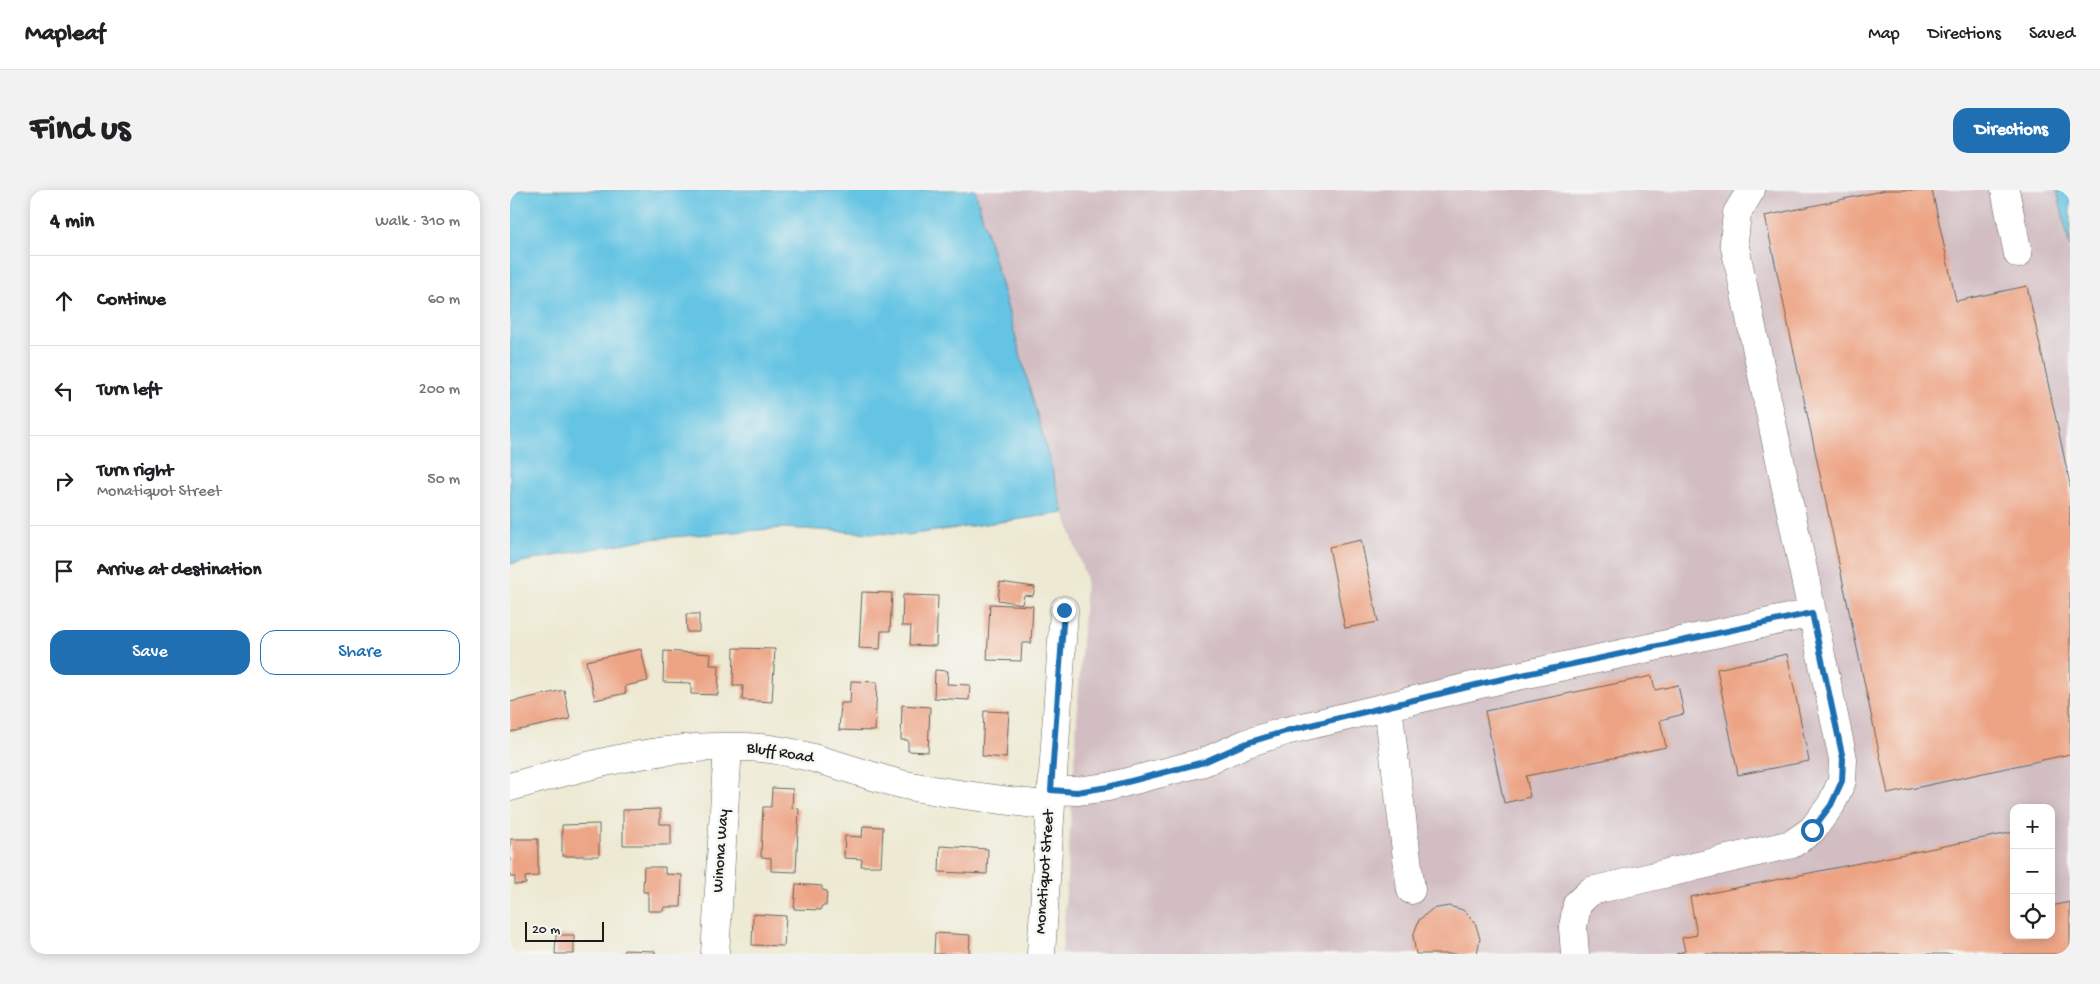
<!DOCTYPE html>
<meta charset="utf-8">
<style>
:root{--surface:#fff;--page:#f2f2f2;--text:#202124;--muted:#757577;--line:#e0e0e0;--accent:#1f6fb2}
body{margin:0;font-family:"Gochi Hand",sans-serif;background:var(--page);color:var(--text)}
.controls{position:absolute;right:15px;bottom:15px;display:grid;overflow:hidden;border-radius:10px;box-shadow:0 2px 12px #0003}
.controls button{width:45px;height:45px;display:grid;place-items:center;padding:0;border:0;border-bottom:1px solid var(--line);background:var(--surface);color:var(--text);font:25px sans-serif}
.scale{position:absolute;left:15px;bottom:12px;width:79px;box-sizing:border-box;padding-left:5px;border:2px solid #1c1c1c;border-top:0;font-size:14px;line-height:18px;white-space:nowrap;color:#1c1c1c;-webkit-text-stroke:4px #f6f6f2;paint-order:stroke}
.stop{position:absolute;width:15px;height:15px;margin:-11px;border:4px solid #1f6fb2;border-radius:50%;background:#fff}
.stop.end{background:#1f6fb2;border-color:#fff;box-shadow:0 1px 5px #0008}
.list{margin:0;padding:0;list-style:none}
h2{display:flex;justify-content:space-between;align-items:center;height:65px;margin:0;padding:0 20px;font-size:21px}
h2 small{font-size:16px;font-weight:400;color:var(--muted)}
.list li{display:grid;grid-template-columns:32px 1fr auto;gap:15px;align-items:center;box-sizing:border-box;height:90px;padding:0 20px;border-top:1px solid var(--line)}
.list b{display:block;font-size:19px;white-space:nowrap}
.list p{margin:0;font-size:16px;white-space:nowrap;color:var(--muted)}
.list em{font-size:16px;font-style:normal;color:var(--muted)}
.actions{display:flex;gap:10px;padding:15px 20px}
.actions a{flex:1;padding:11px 0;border:1px solid var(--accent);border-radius:15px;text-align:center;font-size:18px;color:var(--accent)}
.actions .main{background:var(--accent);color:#fff}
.icon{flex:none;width:28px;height:28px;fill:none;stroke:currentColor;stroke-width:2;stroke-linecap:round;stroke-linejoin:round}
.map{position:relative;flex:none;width:1560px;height:764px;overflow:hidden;border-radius:15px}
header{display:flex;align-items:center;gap:30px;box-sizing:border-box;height:70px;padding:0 25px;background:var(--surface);border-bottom:1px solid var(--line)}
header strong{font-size:24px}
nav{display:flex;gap:28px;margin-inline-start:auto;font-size:18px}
.intro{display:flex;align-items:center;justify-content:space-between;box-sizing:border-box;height:120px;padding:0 30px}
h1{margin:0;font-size:35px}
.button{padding:12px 22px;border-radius:15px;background:var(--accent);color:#fff;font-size:18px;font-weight:700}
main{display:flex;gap:30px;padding:0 30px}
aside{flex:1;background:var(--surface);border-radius:15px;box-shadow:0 2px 12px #0003}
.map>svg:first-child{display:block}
</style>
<header>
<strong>Mapleaf</strong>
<nav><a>Map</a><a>Directions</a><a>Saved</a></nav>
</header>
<div class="intro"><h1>Find us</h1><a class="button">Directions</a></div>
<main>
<aside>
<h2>4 min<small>Walk · 310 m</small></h2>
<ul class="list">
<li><svg class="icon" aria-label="ahead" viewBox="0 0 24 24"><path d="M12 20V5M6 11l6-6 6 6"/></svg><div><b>Continue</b></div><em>60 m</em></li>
<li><svg class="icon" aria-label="left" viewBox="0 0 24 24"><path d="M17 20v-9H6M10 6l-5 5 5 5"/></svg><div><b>Turn left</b></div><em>200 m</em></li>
<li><svg class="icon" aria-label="right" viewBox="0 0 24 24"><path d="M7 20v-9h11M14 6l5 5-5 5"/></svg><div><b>Turn right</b><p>Monatiquot Street</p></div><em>50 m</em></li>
<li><svg class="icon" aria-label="arrive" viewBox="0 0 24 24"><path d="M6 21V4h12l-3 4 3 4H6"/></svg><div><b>Arrive at destination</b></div></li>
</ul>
<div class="actions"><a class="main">Save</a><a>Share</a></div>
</aside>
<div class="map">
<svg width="1560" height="764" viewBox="0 0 1560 764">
<rect width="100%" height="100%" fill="#f6f6f2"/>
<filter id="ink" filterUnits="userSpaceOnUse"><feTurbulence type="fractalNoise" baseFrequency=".02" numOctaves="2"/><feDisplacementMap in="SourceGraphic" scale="10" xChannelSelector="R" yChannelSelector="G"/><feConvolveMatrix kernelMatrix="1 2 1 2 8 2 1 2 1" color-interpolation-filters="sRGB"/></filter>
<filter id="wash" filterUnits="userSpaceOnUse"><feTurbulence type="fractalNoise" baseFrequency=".0096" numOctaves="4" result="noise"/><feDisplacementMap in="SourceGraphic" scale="20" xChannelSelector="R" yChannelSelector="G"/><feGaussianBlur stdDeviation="1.12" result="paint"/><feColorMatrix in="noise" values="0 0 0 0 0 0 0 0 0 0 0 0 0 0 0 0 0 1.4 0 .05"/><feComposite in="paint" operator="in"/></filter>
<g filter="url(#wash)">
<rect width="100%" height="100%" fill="#ede9d2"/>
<!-- industrial -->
<path fill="#d2bec2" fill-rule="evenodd" d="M465,0H1547L1560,57V764H552L576,389L554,323ZM1504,618H1541V745H1504Z"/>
<!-- water -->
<path fill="#65c4e3" stroke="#407080" d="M0,0H465L554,323L397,345L274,338L137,349L0,374Z
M1547,0H1560V57Z"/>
<g id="blocks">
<!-- building -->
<path fill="#eda485" d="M1376,0H1422L1446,111L1517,96L1560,294V564L1378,604L1255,26Z
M851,350L868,432L835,438L819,357Z
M490,392L525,397L523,406L514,405L512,414L488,410Z
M352,402L382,403L380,441H371L370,459L349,458Z
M393,405L428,406L426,456L400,455L401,436H392Z
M480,414L523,416L521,453H512L511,471L477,470Z
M176,424H189V442H177Z
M224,458L265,459L262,512L232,510L233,496H223Z
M131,459L138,491L115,496L116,503L85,510L76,471Z
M154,461L201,464L200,475H209L208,505L181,504V493L153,492Z
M1277,464L1299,571L1228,585L1207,479Z
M425,480L438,481L437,494L460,495L459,510L424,508Z
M1142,486L1145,500L1168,495L1174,524L1150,530L1156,557L1016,586L1020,607L994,613L975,521Z
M341,491L367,492L365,541L329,540L331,513H340Z
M54,500L60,529L0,542V512Z
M392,515L420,517L418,562L398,561V550H391Z
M474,521L499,522L496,568L472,566Z
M262,598L283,599L282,618L289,619L286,682L261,681V668L251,667L253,617H261Z
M150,619V634H161V655H113V620Z
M89,634V666H52V635Z
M353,636L373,637L371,676H351L352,669L334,668L335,646L352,647Z
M1504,642V745H1541V716L1560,712V764H1166L1175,761L1172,748L1187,745L1180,707Z
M0,649H28V686L15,687L16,694L5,695V687H0Z
M430,656L478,659L477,684L429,682Z
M134,677H155V684L172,685L171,717H154L153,721H138V702H133Z
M286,694L312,696V700L317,701L316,716H311V720L284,719Z
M939,716L953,720L965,732L970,749L967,764H906L903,746L909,730L922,719Z
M243,724L276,726L274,756L242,755Z
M425,743L460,745L459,764H424Z
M46,745H64V764H45Z
M114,760L145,761V764H114Z"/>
</g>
</g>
<g filter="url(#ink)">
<use href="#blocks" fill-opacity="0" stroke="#65645c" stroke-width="1"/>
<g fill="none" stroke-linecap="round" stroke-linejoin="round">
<!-- minor casing -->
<g stroke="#65645c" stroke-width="29">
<path id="minor" d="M1495,0L1508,64
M878,517L901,700
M0,597C83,573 165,551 252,558C300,563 344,582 391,594C440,605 490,609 540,616
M541,600L567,601L598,597L694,572L737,553L776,541L975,493L1302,423
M205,764L218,557
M531,764L554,420
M1065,764L1063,738L1067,714L1081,701L1282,654L1302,640L1321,615L1332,591L1333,569L1224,52L1227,23L1241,0"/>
</g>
<!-- minor -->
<use href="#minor" stroke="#fff" stroke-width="28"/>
</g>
</g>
<g fill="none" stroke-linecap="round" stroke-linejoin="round" filter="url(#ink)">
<!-- route -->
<path stroke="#1f6fb2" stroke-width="6" d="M554,420L541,600L567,602L598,597L694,572L737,553L776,541L974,493L1302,423L1333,569L1332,591L1321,615L1302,640"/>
</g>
<g text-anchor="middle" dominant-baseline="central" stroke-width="5" stroke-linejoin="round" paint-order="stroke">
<!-- street labels -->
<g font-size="16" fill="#1c1c1c" stroke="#f6f6f2">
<text transform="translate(270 564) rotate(9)">Bluff Road</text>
<text transform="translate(212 661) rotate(-86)">Winona Way</text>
<text transform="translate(536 682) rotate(-86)">Monatiquot Street</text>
</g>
</g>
</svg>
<div class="controls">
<button>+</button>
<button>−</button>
<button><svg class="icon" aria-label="locate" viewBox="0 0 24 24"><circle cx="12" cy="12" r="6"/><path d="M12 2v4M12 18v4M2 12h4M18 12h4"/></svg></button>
</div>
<div class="scale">20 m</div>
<div class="stop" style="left:1302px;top:640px"></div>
<div class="stop end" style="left:554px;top:420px"></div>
</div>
</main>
